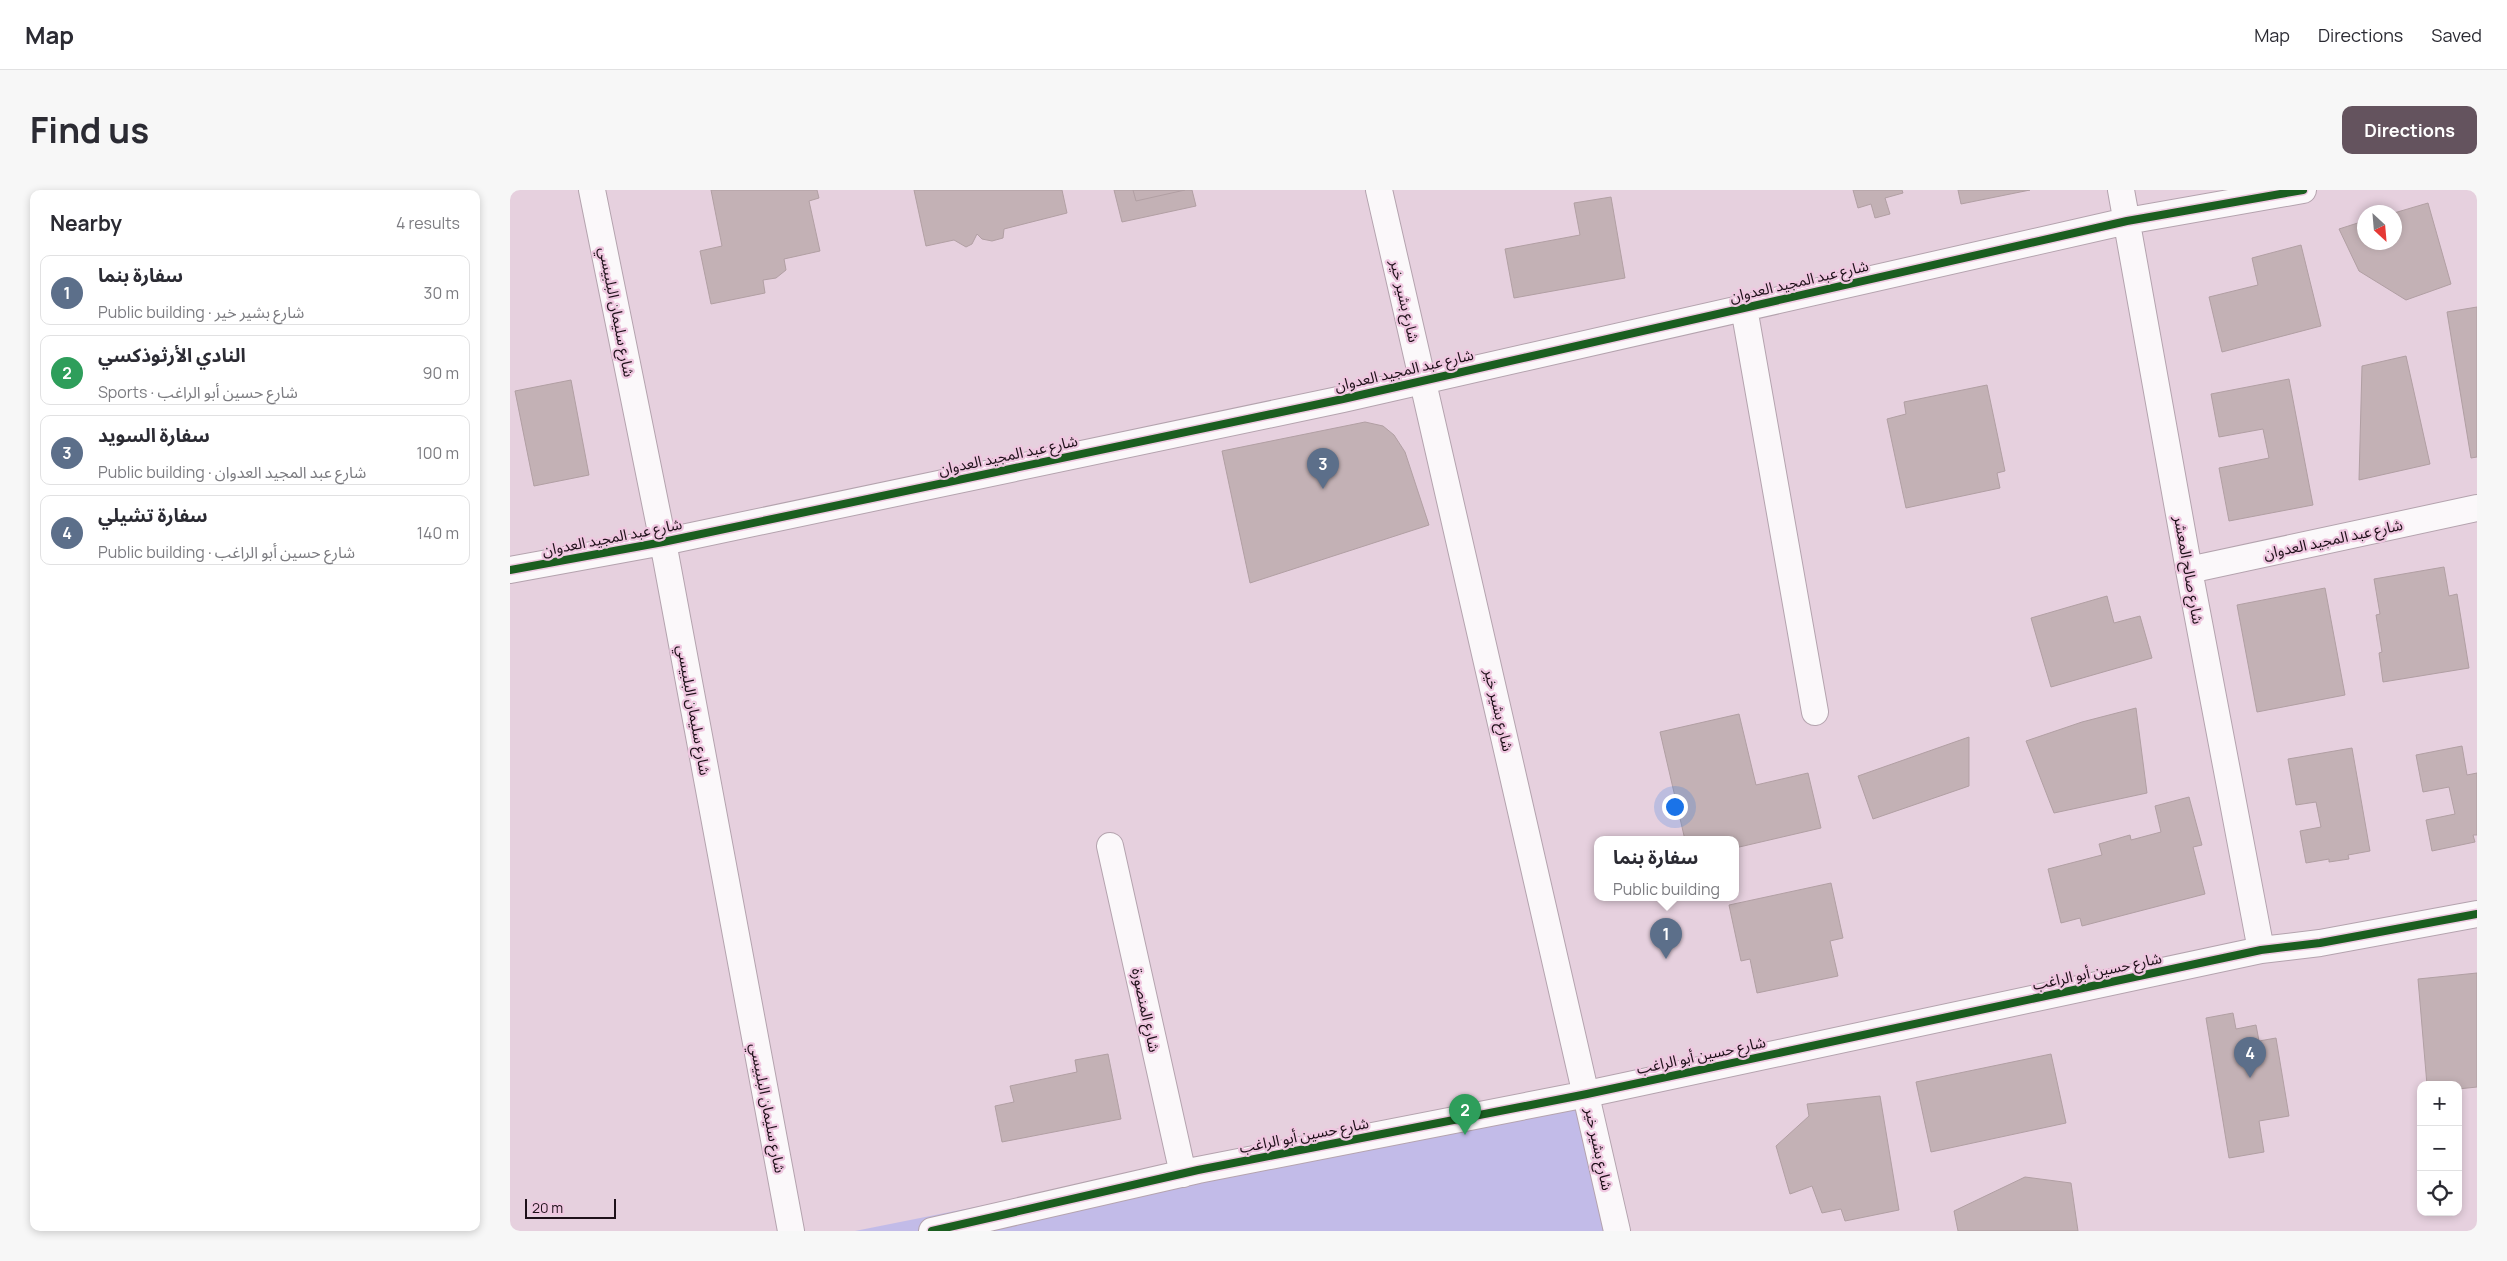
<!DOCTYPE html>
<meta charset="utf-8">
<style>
:root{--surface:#fff;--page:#f7f7f7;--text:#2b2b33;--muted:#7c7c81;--line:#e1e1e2;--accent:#64535e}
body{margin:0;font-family:Manrope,"Noto Sans Arabic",sans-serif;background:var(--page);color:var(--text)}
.controls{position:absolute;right:15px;bottom:15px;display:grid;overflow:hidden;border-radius:10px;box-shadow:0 2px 8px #0003}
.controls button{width:45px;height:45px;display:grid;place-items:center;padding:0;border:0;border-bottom:1px solid var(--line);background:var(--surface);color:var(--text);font:25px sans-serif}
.compass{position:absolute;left:1847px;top:15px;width:45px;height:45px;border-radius:50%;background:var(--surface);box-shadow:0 2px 8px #0003;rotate:154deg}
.scale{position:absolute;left:15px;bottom:12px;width:91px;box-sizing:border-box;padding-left:5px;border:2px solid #1e1019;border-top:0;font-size:14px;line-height:18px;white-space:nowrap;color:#1e1019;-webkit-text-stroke:4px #efc7e0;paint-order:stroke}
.you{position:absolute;left:1164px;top:616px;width:18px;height:18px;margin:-12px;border:4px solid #fff;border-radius:50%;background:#1a73e8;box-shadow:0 0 0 8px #1a73e833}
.badge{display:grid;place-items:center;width:32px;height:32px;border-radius:50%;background:var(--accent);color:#fff;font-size:16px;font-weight:700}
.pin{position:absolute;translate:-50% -41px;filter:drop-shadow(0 1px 2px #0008)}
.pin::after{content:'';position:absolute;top:26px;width:18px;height:15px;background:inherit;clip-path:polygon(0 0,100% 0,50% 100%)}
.popup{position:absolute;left:1084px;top:646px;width:145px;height:65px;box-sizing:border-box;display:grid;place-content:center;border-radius:10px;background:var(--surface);filter:drop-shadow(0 1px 4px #0005);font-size:16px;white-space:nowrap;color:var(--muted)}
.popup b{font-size:19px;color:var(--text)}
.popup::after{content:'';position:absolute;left:50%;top:100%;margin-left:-10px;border:10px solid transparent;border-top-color:var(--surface)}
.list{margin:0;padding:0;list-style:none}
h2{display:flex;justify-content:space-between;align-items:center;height:65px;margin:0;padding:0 20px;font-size:21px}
h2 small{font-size:16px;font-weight:400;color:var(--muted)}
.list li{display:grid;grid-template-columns:32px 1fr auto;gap:15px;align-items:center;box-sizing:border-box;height:70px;margin:0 10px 10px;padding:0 10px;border:1px solid var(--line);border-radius:10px}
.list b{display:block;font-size:19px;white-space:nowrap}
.list p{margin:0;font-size:16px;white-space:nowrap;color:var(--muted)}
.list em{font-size:16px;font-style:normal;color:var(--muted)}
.icon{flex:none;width:28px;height:28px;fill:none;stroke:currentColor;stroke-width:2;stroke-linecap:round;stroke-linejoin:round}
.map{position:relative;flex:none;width:1967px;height:1041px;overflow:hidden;border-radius:10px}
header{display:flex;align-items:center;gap:30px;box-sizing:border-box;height:70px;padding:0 25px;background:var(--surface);border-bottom:1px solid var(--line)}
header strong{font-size:24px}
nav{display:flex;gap:28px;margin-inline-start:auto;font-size:18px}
.intro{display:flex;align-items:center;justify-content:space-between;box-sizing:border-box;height:120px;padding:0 30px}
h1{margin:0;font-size:35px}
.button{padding:12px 22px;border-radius:10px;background:var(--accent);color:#fff;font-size:18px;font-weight:700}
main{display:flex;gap:30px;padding:0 30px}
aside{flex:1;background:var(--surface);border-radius:10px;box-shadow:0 2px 8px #0003}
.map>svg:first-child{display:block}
</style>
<header>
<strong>Map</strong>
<nav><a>Map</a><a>Directions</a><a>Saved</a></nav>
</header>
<div class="intro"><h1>Find us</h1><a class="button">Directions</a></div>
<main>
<aside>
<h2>Nearby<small>4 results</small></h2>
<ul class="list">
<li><span class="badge" style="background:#5c6f8a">1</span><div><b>سفارة بنما</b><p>Public building · شارع بشير خير</p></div><em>30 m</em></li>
<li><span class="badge" style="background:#2e9e5b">2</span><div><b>النادي الأرثوذكسي</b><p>Sports · شارع حسين أبو الراغب</p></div><em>90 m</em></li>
<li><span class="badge" style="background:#5c6f8a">3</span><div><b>سفارة السويد</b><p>Public building · شارع عبد المجيد العدوان</p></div><em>100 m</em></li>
<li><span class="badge" style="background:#5c6f8a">4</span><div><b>سفارة تشيلي</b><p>Public building · شارع حسين أبو الراغب</p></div><em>140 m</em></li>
</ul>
</aside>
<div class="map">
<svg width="1967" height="1041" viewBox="0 0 1967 1041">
<rect width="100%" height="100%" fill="#e6d0de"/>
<!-- green -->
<path fill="#c2bbe8" d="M1068,897L1102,1041H345Z"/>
<!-- building -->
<path fill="#c3b1b5" stroke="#b19fa3" d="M201,0H307L309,8L299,11L310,61L274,69L276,80L266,88L253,90L255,103L201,114L190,61L212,56Z
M404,0H552L557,23L494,39L493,48L482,51L472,49L467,44L462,54L456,57L444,50L416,56Z
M604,0H682L686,16L612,32Z
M623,0H675L626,11Z
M1343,0H1392L1393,3L1375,8L1380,24L1365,28L1361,14L1348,18Z
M1448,0H1520L1451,14Z
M1101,7L1115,88L1004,108L995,59L1070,45L1064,13Z
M1918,13L1941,94L1896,110L1849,81L1829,39L1854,31V52H1884V23Z
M1791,55L1811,136L1712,162L1699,107L1748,95L1742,68Z
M1967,117V267L1961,268L1937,122Z
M1896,166L1920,274L1849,290L1852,176Z
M1779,189L1803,315L1719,331L1709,278L1759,268L1753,239L1709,247L1701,204Z
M61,190L79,285L24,296L5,201Z
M1477,195L1495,281L1487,283L1490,298L1396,318L1377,229L1396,224L1394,212Z
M855,232L873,236L884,245L895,262L919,335L740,393L712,261Z
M1934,377L1939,406L1947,404L1959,478L1873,492L1869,463L1872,462L1866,425L1870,424L1864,389Z
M1815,398L1835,505L1747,522L1727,415Z
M1597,406L1604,433L1630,426L1642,468L1541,497L1521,428Z
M1626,518L1637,603L1544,623L1516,551L1572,532Z
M1229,524L1246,595L1298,583L1311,638L1225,658V650H1175L1150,542Z
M1459,547V596L1363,629L1348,586Z
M1952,556L1957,585L1967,583V645H1963L1965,652L1922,661L1916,630L1945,624L1939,597L1913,602L1906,565Z
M1842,558L1860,661L1838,665L1839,669L1819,672V669L1796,673L1790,641L1811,637L1806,612L1786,615L1778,569Z
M1679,607L1692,655L1683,657L1695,704L1572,736L1570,728L1551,733L1538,679L1592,665L1589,654L1620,645L1621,650L1651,642L1645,616Z
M1321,693L1333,748L1320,751L1328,786L1247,803L1240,769L1231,771L1219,715Z
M1967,783V897L1948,899V895H1917L1908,789Z
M1723,823L1726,839L1746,835L1749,851L1766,848L1779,926L1749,931L1754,962L1719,968L1696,828Z
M598,864L611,929L492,952L485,916L504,912L500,896L567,882L565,870Z
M1541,864L1556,933L1421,962L1406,892Z
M1370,906L1389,1020L1335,1031L1331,1019L1312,1023L1302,996L1280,1004L1266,956L1299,926L1297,914Z
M1515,987L1561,993L1568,1041H1448L1444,1021Z"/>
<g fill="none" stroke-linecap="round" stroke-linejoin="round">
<!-- street casing -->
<g stroke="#b4a3ae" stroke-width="28">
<path id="street" d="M82,0L153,352L281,1041
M869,0L1107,1041
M1611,0L1679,380L1751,760
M1234,118L1305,522
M0,380L153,352L833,209L1617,31L1793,0
M1679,380L1967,318
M600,656L673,984
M422,1041L688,980L1077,904L1751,760L1810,753L1967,724"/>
</g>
<!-- street -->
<use href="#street" stroke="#fbf8fa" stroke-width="26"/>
<!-- cycleway casing -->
<g stroke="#efc7e0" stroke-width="11">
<path id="cycleway" d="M0,380L153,352L833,209L1617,31L1793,0
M422,1041L688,980L1077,904L1751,760L1810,753L1967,724"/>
</g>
<!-- cycleway -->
<use href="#cycleway" stroke="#1b5e20" stroke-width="8"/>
</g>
<g text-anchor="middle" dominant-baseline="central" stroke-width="4.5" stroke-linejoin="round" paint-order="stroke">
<!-- street labels -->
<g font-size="15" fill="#1e1019" stroke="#efc7e0">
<text transform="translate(1289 91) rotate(-13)">شارع عبد المجيد العدوان</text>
<text transform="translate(895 111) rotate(77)">شارع بشير خير</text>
<text transform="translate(107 122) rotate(79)">شارع سليمان البلبيسي</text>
<text transform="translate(894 180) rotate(-13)">شارع عبد المجيد العدوان</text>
<text transform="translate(498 265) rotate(-12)">شارع عبد المجيد العدوان</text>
<text transform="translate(102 347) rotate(-11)">شارع عبد المجيد العدوان</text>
<text transform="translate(1823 349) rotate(-12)">شارع عبد المجيد العدوان</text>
<text transform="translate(1679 380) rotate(80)">شارع صالح المعشر</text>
<text transform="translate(184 520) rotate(80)">شارع سليمان البلبيسي</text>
<text transform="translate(989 520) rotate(77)">شارع بشير خير</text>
<text transform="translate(1587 781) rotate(-12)">شارع حسين أبو الراغب</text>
<text transform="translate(636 820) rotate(78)">شارع المنصورة</text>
<text transform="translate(1191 865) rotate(-12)">شارع حسين أبو الراغب</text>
<text transform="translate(258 918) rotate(79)">شارع سليمان البلبيسي</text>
<text transform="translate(794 945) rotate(-11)">شارع حسين أبو الراغب</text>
<text transform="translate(1089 959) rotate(78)">شارع بشير خير</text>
</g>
</g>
</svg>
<div class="controls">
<button>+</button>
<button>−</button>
<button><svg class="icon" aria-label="locate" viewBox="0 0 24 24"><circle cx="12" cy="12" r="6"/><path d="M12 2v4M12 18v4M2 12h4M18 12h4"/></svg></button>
</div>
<svg class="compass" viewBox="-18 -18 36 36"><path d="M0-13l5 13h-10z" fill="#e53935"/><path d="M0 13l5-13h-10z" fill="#7c7c81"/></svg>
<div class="scale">20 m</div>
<div class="you"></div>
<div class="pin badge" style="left:1156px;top:769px;background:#5c6f8a">1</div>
<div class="popup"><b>سفارة بنما</b>Public building</div>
<div class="pin badge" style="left:955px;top:945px;background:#2e9e5b">2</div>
<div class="pin badge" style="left:813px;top:299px;background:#5c6f8a">3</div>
<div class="pin badge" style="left:1740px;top:888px;background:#5c6f8a">4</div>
</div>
</main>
